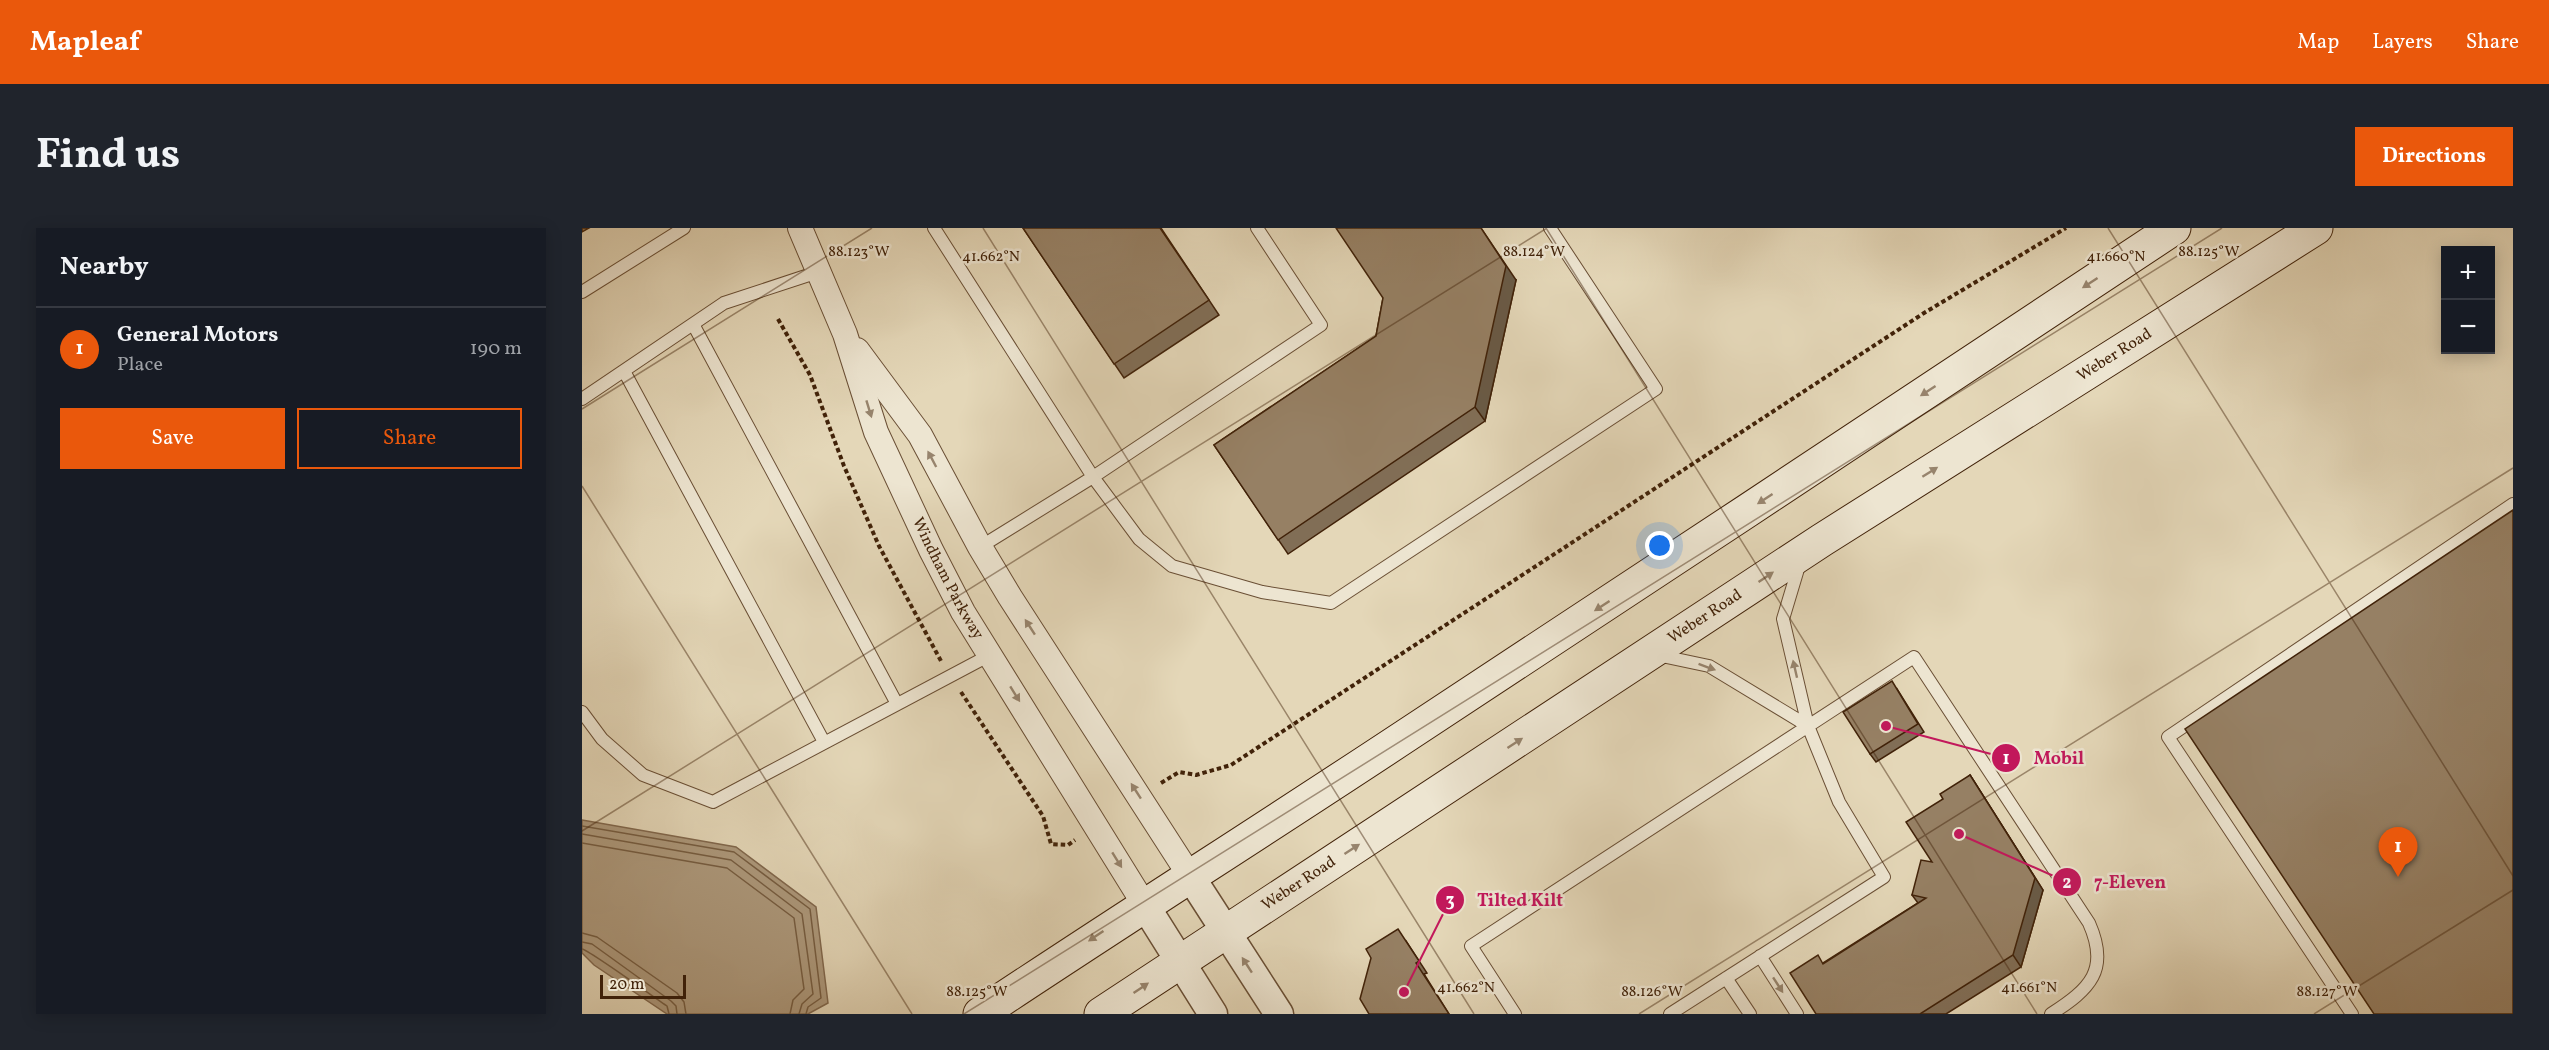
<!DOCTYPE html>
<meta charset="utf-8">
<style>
:root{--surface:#171b24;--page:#20242c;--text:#f1f3f6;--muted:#9ea1a6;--line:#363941;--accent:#ea580c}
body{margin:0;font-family:Vollkorn,serif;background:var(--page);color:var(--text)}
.controls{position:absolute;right:18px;top:18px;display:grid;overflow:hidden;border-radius:0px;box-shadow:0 3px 15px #0003}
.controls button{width:54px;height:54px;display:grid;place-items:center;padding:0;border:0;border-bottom:2px solid var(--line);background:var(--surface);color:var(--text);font:30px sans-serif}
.scale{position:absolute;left:18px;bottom:15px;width:86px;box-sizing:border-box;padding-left:6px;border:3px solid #412209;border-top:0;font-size:16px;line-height:21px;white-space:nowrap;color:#412209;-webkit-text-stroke:4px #ede5d1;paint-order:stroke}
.you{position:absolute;left:1078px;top:318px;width:21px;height:21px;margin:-15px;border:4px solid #fff;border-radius:50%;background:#1a73e8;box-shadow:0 0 0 9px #1a73e833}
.badge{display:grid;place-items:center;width:39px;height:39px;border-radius:50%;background:var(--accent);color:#fff;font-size:20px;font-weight:700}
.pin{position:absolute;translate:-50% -50px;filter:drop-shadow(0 2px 3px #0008)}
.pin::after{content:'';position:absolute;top:32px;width:21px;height:18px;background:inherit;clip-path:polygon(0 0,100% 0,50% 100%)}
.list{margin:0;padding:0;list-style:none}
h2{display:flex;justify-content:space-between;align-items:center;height:78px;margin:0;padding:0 24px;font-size:26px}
h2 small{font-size:20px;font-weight:400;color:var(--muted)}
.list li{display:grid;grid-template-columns:39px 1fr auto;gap:18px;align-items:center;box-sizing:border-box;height:84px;padding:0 24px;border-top:2px solid var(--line)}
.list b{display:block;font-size:22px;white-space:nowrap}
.list p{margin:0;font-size:20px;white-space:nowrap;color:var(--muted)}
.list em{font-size:20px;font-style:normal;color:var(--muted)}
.actions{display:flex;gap:12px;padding:18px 24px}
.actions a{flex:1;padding:14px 0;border:2px solid var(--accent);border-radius:0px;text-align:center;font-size:21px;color:var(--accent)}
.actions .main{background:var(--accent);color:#fff}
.map{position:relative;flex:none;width:1931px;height:786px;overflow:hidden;border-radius:0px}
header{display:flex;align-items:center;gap:36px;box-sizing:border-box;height:84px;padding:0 30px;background:var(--accent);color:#fff}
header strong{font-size:28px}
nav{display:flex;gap:33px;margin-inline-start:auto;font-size:21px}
.intro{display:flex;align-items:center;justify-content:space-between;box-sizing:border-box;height:144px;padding:0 36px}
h1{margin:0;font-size:42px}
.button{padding:15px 27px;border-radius:0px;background:var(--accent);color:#fff;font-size:21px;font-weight:700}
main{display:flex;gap:36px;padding:0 36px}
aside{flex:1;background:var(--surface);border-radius:0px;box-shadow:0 3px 15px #0003}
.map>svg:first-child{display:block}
</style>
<header>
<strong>Mapleaf</strong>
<nav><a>Map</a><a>Layers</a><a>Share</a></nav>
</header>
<div class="intro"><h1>Find us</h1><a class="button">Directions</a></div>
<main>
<aside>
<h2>Nearby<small></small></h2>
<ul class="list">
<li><span class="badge">1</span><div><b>General Motors</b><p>Place</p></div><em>190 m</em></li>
</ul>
<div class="actions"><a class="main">Save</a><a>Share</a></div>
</aside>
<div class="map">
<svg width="1931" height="786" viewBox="0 0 1931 786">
<rect width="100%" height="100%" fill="#e4d7b8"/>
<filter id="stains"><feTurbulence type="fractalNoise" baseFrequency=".00333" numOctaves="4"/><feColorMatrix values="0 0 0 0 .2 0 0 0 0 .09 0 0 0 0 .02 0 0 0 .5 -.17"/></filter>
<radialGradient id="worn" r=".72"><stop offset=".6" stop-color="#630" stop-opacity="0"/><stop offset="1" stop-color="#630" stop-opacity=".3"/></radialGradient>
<!-- water -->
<path fill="#ad997c" stroke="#82694e" stroke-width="1.5" d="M0,592L154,619L234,679L246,775L226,786H85L12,737L0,725Z"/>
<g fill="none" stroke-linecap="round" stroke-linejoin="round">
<!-- shore -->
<path stroke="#775e42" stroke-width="1.5" d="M0,598L152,624L228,681L239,770L226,779L224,786
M0,606L149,632L220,686L231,766L220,776L217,786
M0,615L145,640L212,690L222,761L211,772L208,786
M0,705L15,709L95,765L102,774L104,786
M0,714L10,716L89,773L94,778L95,786
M0,721C7,722 73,770 85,778L87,786"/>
<!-- service casing -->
<g stroke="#6a4f35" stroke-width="14">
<path id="service" d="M352,0L511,249L739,97L675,0
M0,64L102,0
M111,96L315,476
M42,143L242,514
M0,171L142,75L236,44
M398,319L511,249L557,311L590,338L680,364L749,375L1074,161L968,0
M1075,427L1127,438L1226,498
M0,484L20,511L61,547L131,574L408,427
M1178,728L1215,786
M1144,750L1168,786
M933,786L889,718L1332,429L1507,695C1528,742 1508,761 1469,786
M1088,786L1302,649L1257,574L1226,498L1201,391L1216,341L1220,336
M1770,786L1586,509L1931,276"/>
</g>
<!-- minor casing -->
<g stroke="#6a4f35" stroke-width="26">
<g id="minor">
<path id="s1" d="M218,0L263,106L294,204L349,322L381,384L562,676"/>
<path d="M275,122L338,207L398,319L428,369L608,648"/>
</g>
</g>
<!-- tertiary casing -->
<g stroke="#6a4f35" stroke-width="31">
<path id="tertiary" d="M608,648L697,786
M562,676L631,786"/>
</g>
<!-- secondary casing -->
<g stroke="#412209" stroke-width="35">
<g id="secondary">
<path d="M398,786C539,692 683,601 825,507C1081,339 1337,169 1592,0"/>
<path id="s2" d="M519,786L1240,312L1734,0"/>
</g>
</g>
<!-- path -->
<path stroke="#412209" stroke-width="4" stroke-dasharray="4.5 3" stroke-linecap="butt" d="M196,91L228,147L262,238L297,318L359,433
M379,464L461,588L469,616L486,617L493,612
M579,555L597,544L614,547L649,537L1342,85L1484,0"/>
<!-- service -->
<use href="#service" stroke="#ede5d1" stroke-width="12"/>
<!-- minor -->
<use href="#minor" stroke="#ede5d1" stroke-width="24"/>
<!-- tertiary -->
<use href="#tertiary" stroke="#ede5d1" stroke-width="28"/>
<!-- secondary -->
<use href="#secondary" stroke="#ede5d1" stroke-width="33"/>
</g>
<!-- wall -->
<path fill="#816e56" stroke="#412209" stroke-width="1.5" d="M0,0H7L0,4Z
M441,0H579L637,87L542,150Z
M934,52L903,193L706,326L632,217L794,108L801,70Z
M1315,461L1342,504L1294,534L1288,526Z
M1388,547L1461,662L1439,739L1364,786H1234L1241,735L1336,675L1330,667L1350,634L1361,571Z
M824,713L845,745L842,746L867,786H787Z"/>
<!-- shaded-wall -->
<path fill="#695a46" stroke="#412209" stroke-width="1.5" d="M899,0L934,52L903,193L893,179Z
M1388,547L1461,662L1439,739L1431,727Z"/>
<!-- building -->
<path fill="#968064" stroke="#412209" stroke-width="1.5" d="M441,0H578L627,72L532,136Z
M754,0H899L924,38L893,179L696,312L632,217L794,108L801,70Z
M1931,282V786H1792L1603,501Z
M1310,453L1336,496L1288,526L1261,484Z
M1388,547L1453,650L1431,727L1338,786H1234L1208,745L1236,727L1241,736L1344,670L1330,667L1339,632L1350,634L1324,594L1361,571L1358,566Z
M816,701L837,733L834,735L867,786H787L778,771L789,730L784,721Z"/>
<!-- one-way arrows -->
<defs><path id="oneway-solid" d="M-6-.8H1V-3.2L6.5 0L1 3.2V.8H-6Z" transform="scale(1.5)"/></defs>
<g fill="#97846d">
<use href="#oneway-solid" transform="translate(1508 55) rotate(147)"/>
<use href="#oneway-solid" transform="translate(1346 163) rotate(147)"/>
<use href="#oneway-solid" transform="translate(287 181) rotate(73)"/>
<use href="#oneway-solid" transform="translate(350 231) rotate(-118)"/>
<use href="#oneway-solid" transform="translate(1348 244) rotate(-32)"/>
<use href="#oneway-solid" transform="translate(1183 271) rotate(147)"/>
<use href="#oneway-solid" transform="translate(1184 349) rotate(-34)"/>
<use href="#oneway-solid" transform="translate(1020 378) rotate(147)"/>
<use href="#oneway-solid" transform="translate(448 399) rotate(-123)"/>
<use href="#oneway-solid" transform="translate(1125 439) rotate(20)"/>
<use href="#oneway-solid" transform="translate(1213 441) rotate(-103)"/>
<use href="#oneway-solid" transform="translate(433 466) rotate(58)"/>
<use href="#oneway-solid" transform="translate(933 515) rotate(-33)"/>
<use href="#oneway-solid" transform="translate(554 563) rotate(-123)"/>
<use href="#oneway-solid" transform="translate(770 621) rotate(-33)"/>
<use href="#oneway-solid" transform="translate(535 632) rotate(58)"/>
<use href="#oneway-solid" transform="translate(514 708) rotate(146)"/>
<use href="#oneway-solid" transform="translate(665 737) rotate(-123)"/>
<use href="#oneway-solid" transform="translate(1196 757) rotate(57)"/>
<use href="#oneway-solid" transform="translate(559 760) rotate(-34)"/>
</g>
<!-- ticks -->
<path fill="none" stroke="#412209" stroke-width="1.5" stroke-opacity="0.45" d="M401,0L892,786M964,0L1455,786M1526,0L1931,648M0,181L290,0M0,258L330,786M0,603L965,0M382,786L1640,0M1057,786L1931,240M1732,786L1931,662"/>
<g text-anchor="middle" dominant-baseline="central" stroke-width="5" stroke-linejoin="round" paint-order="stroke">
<!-- street labels -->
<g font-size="16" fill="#412209" stroke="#ede5d1">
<text stroke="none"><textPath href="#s2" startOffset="1209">Weber Road</textPath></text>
<text stroke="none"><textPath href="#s1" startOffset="381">Windham Parkway</textPath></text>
<text stroke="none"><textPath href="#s2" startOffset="723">Weber Road</textPath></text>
<text stroke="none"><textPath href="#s2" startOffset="237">Weber Road</textPath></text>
</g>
</g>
<g font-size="15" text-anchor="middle" fill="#412209" stroke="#ede5d1" stroke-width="5" stroke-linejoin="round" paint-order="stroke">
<text x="277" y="28">88.123°W</text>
<text x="952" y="28">88.124°W</text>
<text x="1627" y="28">88.125°W</text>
<text x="409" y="33">41.662°N</text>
<text x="1534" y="33">41.660°N</text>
<text x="884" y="764">41.662°N</text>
<text x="1447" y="764">41.661°N</text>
<text x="395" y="768">88.125°W</text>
<text x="1070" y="768">88.126°W</text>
<text x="1745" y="768">88.127°W</text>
</g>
<!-- callouts -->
<path fill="none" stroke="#c2185b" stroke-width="2" d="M1304 498L1424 530M1377 606L1485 654M822 764L868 672"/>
<g fill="#c2185b" stroke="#ede5d1" stroke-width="2">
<circle cx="1304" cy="498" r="6"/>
<circle cx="1377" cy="606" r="6"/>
<circle cx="822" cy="764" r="6"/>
<circle cx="1424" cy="530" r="15"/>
<circle cx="1485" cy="654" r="15"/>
<circle cx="868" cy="672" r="15"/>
</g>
<g font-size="18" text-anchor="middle" font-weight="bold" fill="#fff">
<text x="1424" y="536">1</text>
<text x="1485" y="660">2</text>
<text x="868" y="678">3</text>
</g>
<g font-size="18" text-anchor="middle" font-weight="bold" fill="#c2185b" stroke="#ede5d1" stroke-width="5" stroke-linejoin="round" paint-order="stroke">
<text x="1477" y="536">Mobil</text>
<text x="1548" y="660">7-Eleven</text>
<text x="938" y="678">Tilted Kilt</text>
</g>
<rect width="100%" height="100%" filter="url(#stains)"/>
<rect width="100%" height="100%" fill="url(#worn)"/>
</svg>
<div class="controls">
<button>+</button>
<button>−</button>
</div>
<div class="scale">20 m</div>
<div class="you"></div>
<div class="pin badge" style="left:1816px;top:649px">1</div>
</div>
</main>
